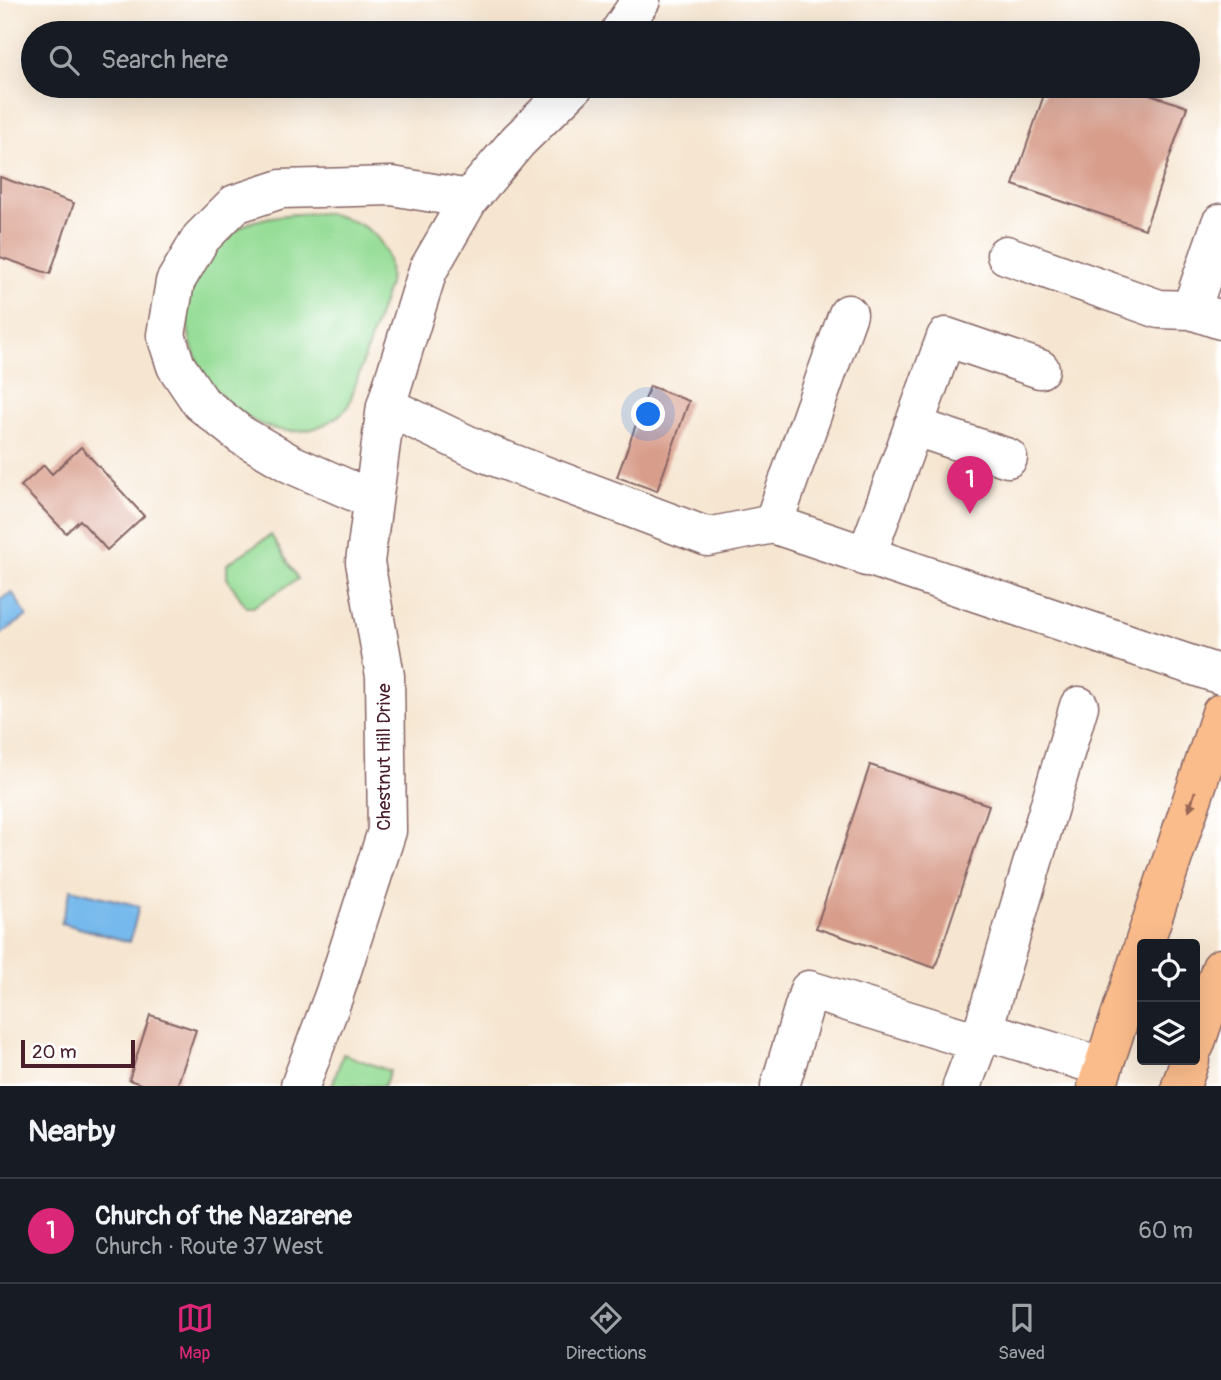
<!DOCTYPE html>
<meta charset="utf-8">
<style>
:root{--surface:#171b24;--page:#20242c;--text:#f1f3f6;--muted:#9ea1a6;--line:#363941;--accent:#db2777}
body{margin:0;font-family:Pangolin,sans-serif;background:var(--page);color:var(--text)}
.controls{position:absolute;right:21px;bottom:21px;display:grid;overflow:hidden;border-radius:7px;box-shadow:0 7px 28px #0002}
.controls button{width:63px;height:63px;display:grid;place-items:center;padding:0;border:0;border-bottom:2px solid var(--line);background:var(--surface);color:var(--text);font:35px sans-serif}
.scale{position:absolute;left:21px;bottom:18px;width:114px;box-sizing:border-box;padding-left:7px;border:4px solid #4a1f2b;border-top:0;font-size:19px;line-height:24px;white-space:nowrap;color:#4a1f2b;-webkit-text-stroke:5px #fff;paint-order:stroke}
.you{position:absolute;left:649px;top:415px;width:24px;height:24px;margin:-18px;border:5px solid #fff;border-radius:50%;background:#1a73e8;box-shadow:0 0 0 10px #1a73e833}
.badge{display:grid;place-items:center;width:46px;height:46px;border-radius:50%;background:var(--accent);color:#fff;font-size:23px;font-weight:700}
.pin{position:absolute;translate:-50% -58px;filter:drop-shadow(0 2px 4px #0008)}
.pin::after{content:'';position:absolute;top:37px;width:24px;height:21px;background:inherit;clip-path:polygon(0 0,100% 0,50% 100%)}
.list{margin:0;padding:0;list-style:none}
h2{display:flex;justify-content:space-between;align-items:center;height:91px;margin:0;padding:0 28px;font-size:30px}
h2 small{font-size:23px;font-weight:400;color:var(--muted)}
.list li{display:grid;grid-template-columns:46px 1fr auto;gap:21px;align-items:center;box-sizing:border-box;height:105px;padding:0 28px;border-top:2px solid var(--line)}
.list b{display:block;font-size:26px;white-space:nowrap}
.list p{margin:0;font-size:23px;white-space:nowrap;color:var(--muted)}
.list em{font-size:23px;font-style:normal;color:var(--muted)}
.icon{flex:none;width:38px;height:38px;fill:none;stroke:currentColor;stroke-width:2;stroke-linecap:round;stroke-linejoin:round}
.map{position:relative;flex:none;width:1221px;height:1086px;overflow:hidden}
.search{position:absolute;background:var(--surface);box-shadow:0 7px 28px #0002;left:21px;right:21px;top:21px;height:77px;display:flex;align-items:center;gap:18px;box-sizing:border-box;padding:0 24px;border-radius:38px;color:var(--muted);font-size:26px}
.sheet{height:196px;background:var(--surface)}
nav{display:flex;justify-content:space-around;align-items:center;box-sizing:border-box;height:98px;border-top:2px solid var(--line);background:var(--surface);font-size:19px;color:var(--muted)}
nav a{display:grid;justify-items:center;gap:4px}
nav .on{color:var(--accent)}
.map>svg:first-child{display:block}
</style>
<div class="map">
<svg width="1221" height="1086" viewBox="0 0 1221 1086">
<rect width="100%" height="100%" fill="#fff"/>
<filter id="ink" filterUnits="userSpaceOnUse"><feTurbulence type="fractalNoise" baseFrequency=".0143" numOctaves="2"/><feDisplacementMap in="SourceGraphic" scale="14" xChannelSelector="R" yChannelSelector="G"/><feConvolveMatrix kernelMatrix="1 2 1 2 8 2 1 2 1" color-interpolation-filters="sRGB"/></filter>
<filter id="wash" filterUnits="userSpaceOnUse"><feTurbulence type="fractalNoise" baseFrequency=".00686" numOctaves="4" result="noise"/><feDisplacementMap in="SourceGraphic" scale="28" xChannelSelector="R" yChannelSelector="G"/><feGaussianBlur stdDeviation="1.57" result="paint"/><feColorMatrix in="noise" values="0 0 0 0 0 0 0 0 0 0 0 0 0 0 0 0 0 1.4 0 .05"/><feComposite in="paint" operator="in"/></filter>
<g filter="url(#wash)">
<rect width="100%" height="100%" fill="#f6e6d1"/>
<!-- green -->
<path fill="#96dd97" stroke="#707e61" stroke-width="2" d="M324,213C364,221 394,237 389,284L348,407C265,491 127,336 216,248C229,236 238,226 255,221C277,214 301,214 324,213Z
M271,535L298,579L253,607H246L227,578V564Z
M343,1054L390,1071L384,1086H332Z"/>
<!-- water -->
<path fill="#76b9ec" stroke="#606c8c" stroke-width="2" d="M12,592L27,616L0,635V600Z
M71,889L139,906L130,942L61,923Z"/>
<g id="blocks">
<!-- building -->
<path fill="#d89d8b" d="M1047,86H1126L1187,107L1145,229L1013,185Z
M0,177L74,203L50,274L0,257Z
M650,386L689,401L657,491L617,477Z
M81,447L144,516L107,550L80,520L66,533L21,486L44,465L52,474Z
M870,765L989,805L935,968L816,928Z
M150,1015L196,1030L177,1086H147L129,1080Z"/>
</g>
</g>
<g filter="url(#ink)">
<use href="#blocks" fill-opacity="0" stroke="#866565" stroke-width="2"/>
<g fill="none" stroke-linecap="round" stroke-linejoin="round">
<!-- minor casing -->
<g stroke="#866565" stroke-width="41">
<path id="minor" d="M619,33L641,0
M1006,255L1159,309L1191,310L1221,320
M1191,310L1221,223
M848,314L773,524L1221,675
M386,406L485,453L708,537L773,524
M913,426L1008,458
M373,500L291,464L241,435L201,403L176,366L166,335L175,282L201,238L235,204L281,189L392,186L469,199
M866,557L946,337L1040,369
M1079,706L983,1030L1103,1067
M300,1086L334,995L387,831L385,676L365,562L386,406L428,270L469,199L518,141L574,86
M780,1086L809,990L978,1042
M962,1086L983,1030"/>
</g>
<!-- highway casing -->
<g stroke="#866565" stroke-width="41">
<path id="highway" d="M1144,944L1221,713
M1195,1045L1221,968
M1097,1086L1142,950
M1181,1086L1190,1060"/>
</g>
<!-- minor -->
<use href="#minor" stroke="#fff" stroke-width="38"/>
<!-- highway -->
<use href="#highway" stroke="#fabc8b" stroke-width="38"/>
</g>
<!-- one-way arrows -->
<defs><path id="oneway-solid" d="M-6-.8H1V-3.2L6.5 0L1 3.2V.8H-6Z" transform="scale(1.75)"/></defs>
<use fill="#996656" href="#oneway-solid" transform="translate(1192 801) rotate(108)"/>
</g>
<g text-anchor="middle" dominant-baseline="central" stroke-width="7" stroke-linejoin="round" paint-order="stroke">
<!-- street labels -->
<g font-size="19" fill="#4a1f2b" stroke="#fff">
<text transform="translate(384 757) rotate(-90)">Chestnut Hill Drive</text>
</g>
</g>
</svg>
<div class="controls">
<button><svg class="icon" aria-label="locate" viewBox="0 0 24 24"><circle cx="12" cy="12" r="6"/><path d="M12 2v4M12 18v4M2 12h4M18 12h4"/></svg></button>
<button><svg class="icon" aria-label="layers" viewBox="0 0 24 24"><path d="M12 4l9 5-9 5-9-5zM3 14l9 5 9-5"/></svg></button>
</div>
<div class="scale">20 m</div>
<div class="you"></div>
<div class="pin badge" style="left:970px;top:514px">1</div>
<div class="search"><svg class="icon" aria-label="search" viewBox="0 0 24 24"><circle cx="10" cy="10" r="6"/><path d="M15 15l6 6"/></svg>Search here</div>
</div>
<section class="sheet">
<h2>Nearby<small></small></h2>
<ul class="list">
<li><span class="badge">1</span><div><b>Church of the Nazarene</b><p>Church · Route 37 West</p></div><em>60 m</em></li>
</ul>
</section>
<nav>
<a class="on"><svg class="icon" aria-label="map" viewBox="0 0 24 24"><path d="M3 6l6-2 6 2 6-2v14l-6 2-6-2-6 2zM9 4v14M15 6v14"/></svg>Map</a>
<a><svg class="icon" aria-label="directions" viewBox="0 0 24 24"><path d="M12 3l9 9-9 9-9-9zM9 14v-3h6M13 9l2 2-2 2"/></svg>Directions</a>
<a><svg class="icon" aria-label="saved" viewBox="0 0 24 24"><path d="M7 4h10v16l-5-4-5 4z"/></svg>Saved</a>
</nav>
